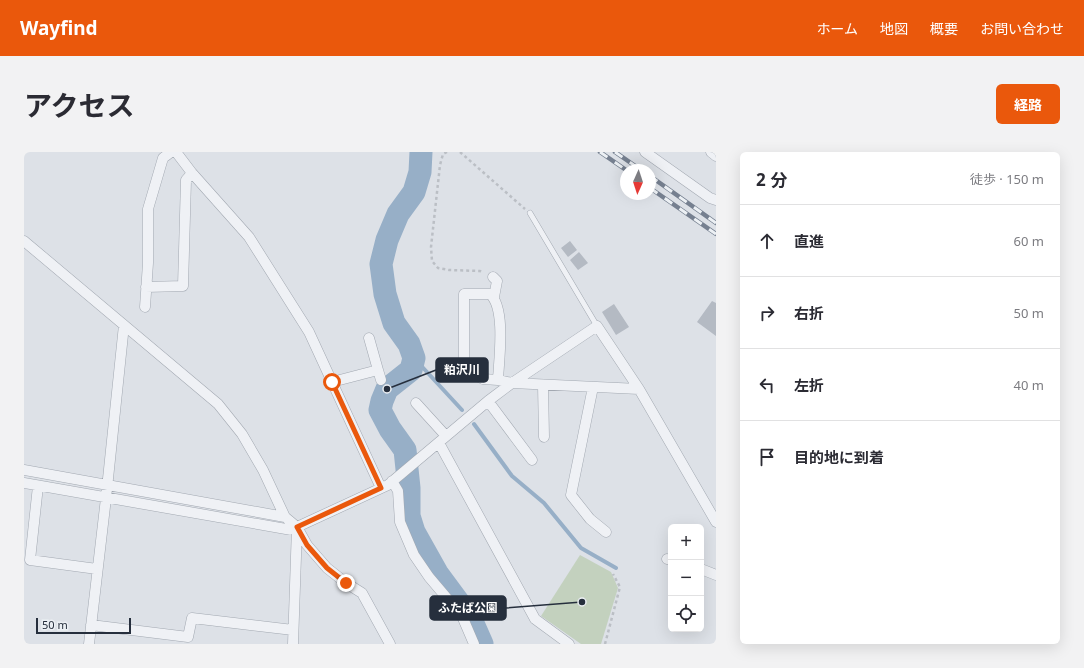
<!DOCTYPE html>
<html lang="ja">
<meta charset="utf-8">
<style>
:root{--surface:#fff;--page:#f2f2f3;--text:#2b2b33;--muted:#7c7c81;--line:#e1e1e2;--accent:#ea580c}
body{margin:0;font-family:"Noto Sans","Noto Sans JP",sans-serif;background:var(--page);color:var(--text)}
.controls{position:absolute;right:12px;bottom:12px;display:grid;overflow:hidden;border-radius:6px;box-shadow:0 4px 16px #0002}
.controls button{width:36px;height:36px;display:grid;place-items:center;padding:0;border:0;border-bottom:1px solid var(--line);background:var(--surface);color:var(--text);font:20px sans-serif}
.compass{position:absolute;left:596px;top:12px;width:36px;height:36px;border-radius:50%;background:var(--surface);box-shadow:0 4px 16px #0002;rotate:183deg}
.scale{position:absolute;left:12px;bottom:10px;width:95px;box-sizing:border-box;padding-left:4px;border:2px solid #262f3d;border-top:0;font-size:11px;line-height:14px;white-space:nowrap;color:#262f3d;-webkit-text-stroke:3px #ecf0f4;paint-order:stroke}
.stop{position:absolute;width:12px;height:12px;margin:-9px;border:3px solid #ea580c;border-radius:50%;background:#fff}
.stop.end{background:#ea580c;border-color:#fff;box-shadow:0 1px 4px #0008}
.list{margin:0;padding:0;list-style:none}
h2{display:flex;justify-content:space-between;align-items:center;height:52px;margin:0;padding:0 16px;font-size:17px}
h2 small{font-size:13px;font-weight:400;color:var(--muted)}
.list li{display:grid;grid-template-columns:26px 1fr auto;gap:12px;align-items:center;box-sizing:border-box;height:72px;padding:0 16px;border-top:1px solid var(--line)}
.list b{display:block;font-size:15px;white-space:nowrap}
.list em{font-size:13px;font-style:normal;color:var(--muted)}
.icon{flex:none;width:22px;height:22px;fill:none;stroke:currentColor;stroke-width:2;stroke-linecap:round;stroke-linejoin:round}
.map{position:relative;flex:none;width:692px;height:492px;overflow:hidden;border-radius:6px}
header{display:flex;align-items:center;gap:24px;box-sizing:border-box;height:56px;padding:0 20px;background:var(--accent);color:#fff}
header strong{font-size:19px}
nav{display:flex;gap:22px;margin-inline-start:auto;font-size:14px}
.intro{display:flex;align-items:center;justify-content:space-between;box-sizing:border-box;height:96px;padding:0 24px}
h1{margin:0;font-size:28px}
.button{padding:10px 18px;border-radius:6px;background:var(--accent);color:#fff;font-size:14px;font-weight:700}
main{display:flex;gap:24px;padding:0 24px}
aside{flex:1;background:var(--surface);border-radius:6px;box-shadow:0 4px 16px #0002}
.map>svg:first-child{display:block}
</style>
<header>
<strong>Wayfind</strong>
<nav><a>ホーム</a><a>地図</a><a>概要</a><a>お問い合わせ</a></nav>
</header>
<div class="intro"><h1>アクセス</h1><a class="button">経路</a></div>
<main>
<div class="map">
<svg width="692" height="492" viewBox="0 0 692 492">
<rect width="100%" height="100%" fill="#dde1e7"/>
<!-- green -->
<path fill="#c3d1be" d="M556,403L587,420L594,436L577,492H557L517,464Z"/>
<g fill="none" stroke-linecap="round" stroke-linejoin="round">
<!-- stream -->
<path stroke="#97afc7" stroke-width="4" d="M390,206L438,258
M450,272L488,324L520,351L557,396L592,416"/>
<!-- river -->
<path stroke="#97afc7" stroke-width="23" d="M397,0L396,20L390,40L374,62L363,88L357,112L361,142L370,171L385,192L390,206L387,218L363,237L358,249L356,258L366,277L381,298L385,336V364L390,380L413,421L447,467L458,492"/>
</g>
<!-- building -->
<path fill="#b4bac3" d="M546,89L553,98L544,105L537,96Z
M555,100L564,111L554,118L546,108Z
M688,149L692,151V184L673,170Z
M590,152L605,175L592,183L578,160Z"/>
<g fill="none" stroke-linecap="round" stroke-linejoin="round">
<!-- lane casing -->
<g stroke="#a2a8b1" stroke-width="6">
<path id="lane" d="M506,61L573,174"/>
</g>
<!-- street casing -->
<g stroke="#a2a8b1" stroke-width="11">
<path id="street" d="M152,0L168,21L225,85L285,180L357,336
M621,0L686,46L692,48
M687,0L692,4
M0,89L194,252L218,282L239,318L261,365L273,375L269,492
M469,125L473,129L470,145
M122,135L159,134L162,28L168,21
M121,155L124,111V57L139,6L147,0
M354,218L357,228
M474,228C475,207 482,156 466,142H440V217L459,227L474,228L488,231L615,237
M308,230L354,218L345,186
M519,233L520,285
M569,235L547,343L566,367L582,380
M464,249L508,308
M392,251L422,284
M415,291L511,467L545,492
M0,318L261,365
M368,329L374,339L376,370L390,403L405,425L438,464L450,492
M0,331L262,377L273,375L364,333L464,249L488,231L573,174L615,237L692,370
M14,334L6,408L73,417
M273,375L283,393L303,416L322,431L338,441L366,492
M643,407L647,408
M677,417L692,423
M67,473L164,485L168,466L269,478
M65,492L82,346L100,173"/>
</g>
<!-- path -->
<path stroke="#bbbfc5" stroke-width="2.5" stroke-dasharray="3 3" stroke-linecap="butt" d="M423,0L419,2L416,13L407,95L408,109L414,116L425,118L456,119L459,121
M436,0L501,57
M581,492L596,435L589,422"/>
<!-- lane -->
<use href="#lane" stroke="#eff1f5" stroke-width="5"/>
<!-- street -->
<use href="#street" stroke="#eff1f5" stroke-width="10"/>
<!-- rail casing -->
<g stroke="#768090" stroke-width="4.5">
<path id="rail" d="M576,0L602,18
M591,0L617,18
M626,24L692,71
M626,36L692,82"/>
</g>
<!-- rail -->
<use href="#rail" stroke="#ecf0f4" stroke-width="3" stroke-dasharray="9" stroke-linecap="butt"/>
</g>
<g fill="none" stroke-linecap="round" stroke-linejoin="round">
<!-- route -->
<path stroke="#ea580c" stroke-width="5" d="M308,230L357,336L273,375L283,393L303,416L322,431"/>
</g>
<!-- callouts -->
<path fill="none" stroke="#262f3d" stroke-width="1.5" d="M363 237L412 218M558 450L482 456"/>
<g fill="#262f3d" stroke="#ecf0f4" stroke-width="1.5">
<circle cx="363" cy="237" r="4"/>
<circle cx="558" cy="450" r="4"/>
</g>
<g fill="#262f3d" stroke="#262f3d" stroke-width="1.5">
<rect x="412" y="206" width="52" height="24" rx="4"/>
<rect x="406" y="444" width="76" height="24" rx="4"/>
</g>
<g font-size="12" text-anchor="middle" font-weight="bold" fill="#fff">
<text x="438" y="222">粕沢川</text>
<text x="444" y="460">ふたば公園</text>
</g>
</svg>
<div class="controls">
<button>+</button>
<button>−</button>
<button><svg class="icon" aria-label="locate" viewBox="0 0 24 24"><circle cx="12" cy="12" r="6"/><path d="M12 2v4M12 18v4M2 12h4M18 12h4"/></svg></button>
</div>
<svg class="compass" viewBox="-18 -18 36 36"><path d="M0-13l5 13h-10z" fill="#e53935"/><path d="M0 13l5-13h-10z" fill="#7c7c81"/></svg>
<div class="scale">50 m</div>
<div class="stop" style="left:308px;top:230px"></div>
<div class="stop end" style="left:322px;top:431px"></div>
</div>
<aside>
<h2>2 分<small>徒歩 · 150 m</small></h2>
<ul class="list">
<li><svg class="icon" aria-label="ahead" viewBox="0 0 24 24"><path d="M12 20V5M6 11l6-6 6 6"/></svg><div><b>直進</b></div><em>60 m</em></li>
<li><svg class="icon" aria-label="right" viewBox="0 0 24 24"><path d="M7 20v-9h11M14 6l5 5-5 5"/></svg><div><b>右折</b></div><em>50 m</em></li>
<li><svg class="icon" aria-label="left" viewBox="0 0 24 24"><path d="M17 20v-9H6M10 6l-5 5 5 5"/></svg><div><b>左折</b></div><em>40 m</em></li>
<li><svg class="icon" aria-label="arrive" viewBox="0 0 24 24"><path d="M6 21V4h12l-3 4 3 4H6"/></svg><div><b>目的地に到着</b></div></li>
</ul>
</aside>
</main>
